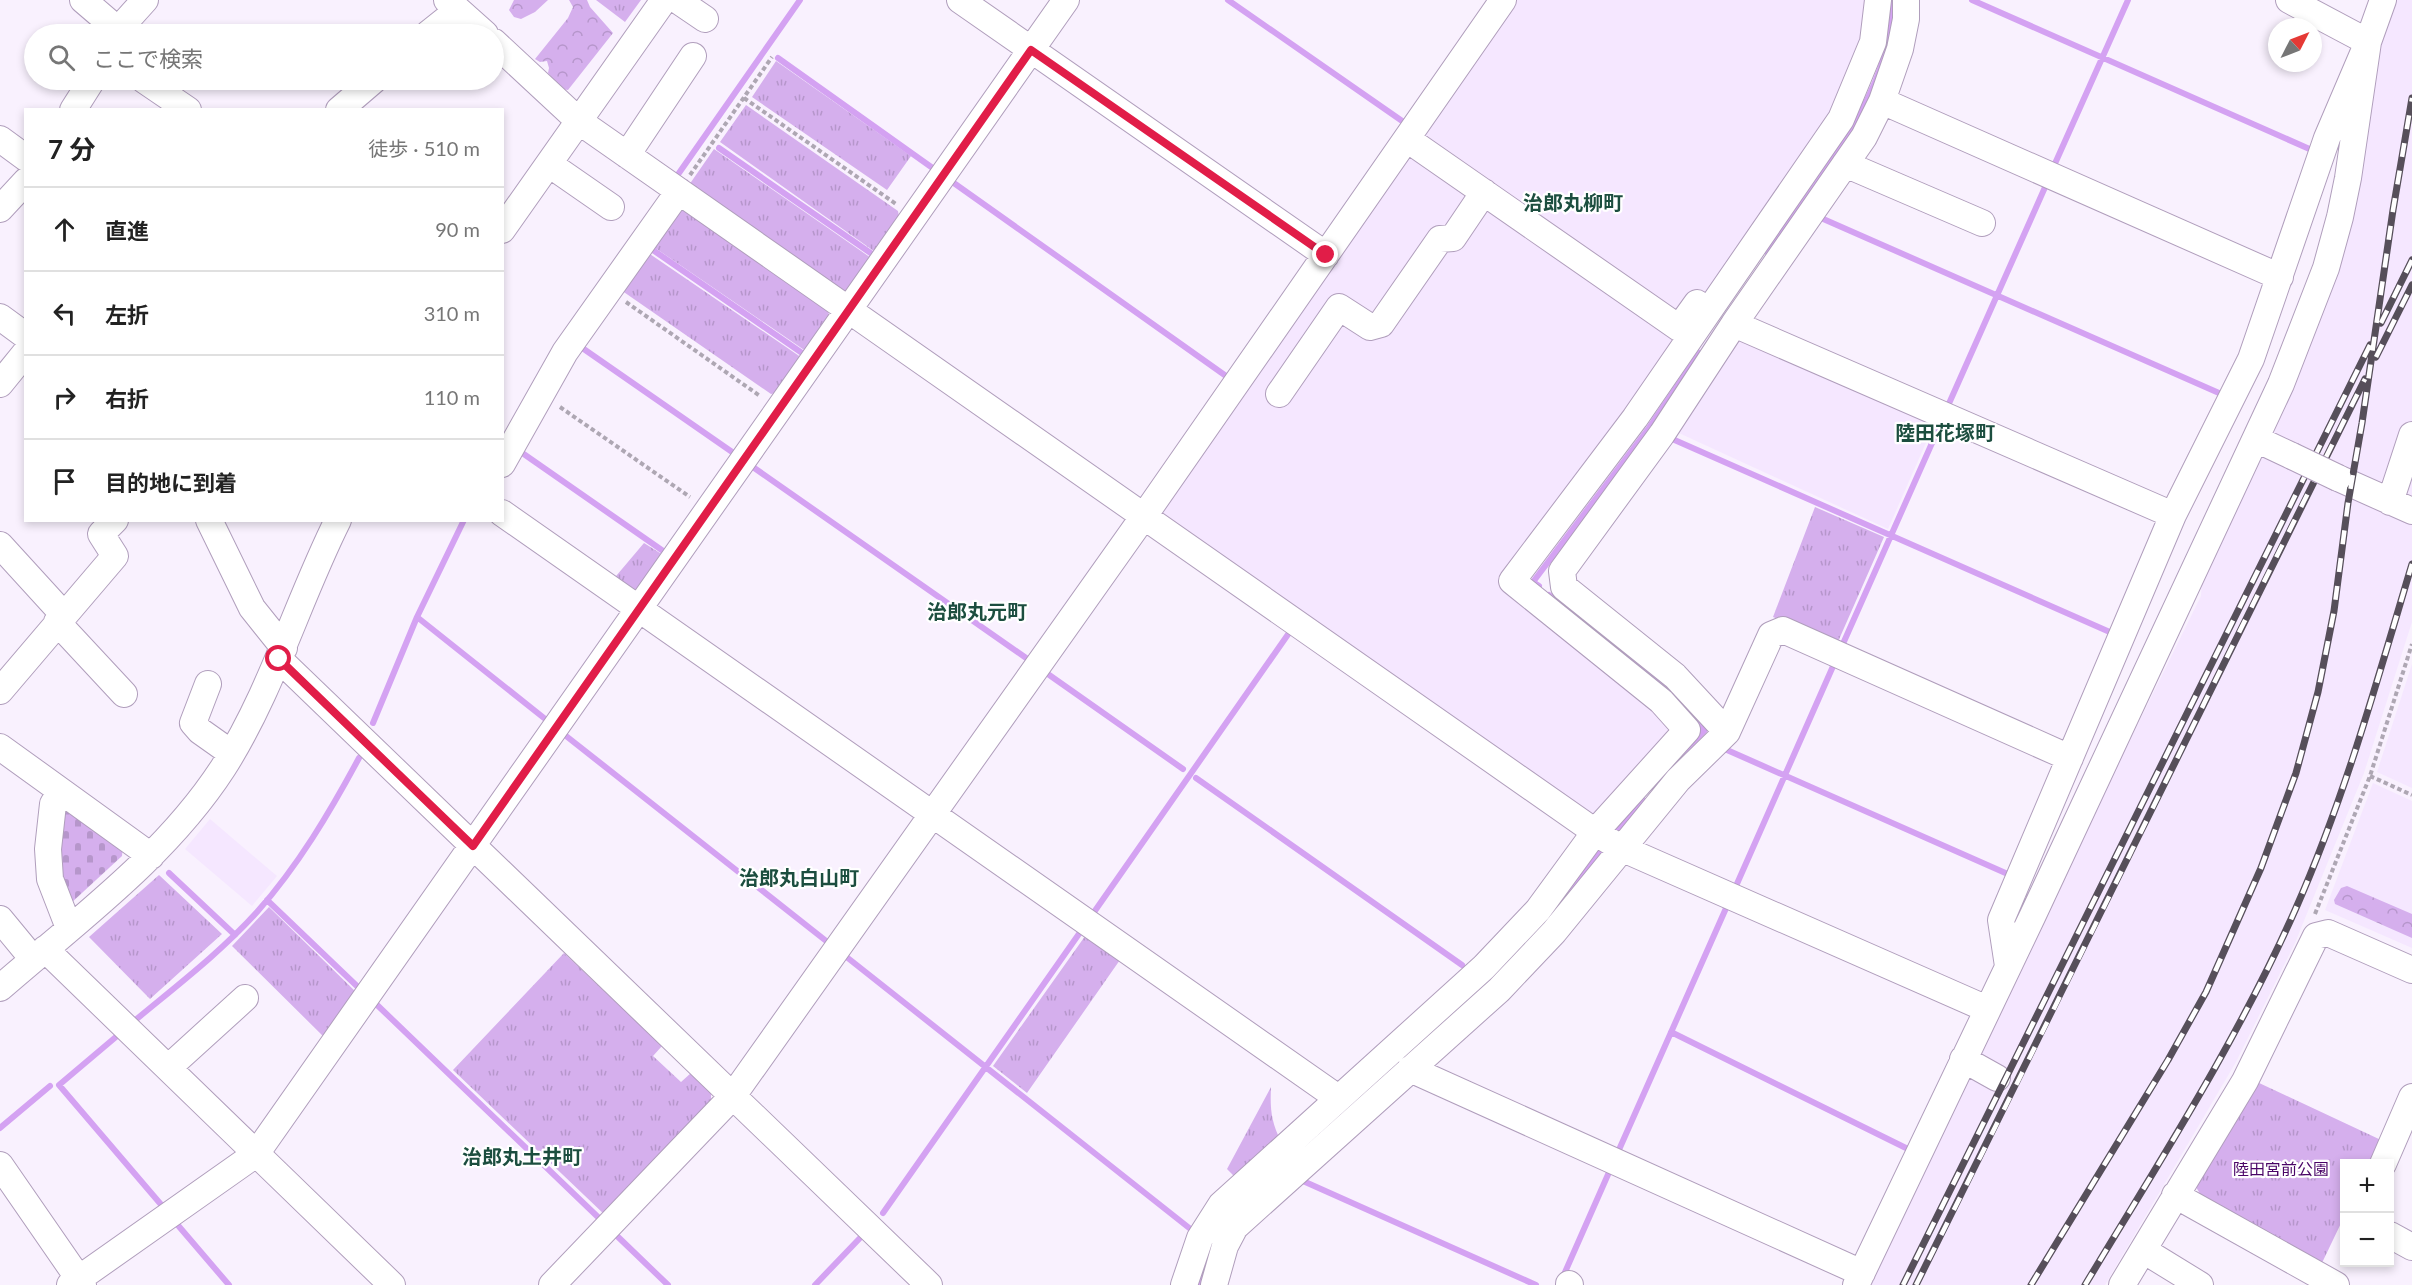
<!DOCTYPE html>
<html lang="ja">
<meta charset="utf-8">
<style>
:root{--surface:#fff;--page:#f2f2f2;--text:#222;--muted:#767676;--line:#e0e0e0}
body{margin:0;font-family:Lato,"Noto Sans JP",sans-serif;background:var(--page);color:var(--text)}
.controls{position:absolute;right:18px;bottom:18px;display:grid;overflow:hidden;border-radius:0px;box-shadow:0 3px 9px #0003}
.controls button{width:54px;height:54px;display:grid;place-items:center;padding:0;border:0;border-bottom:2px solid var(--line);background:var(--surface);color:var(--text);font:30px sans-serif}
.compass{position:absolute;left:2268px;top:18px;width:54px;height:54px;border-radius:50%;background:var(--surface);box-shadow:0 3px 9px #0003;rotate:48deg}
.stop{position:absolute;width:18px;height:18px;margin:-14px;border:4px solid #e11d48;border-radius:50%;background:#fff}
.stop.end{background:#e11d48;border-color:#fff;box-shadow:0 2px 6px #0008}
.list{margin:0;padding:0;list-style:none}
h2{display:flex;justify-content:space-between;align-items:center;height:78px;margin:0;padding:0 24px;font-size:26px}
h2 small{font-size:20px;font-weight:400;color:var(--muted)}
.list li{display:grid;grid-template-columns:39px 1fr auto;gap:18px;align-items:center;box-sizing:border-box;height:84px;padding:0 24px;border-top:2px solid var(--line)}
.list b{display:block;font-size:22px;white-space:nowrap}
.list em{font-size:20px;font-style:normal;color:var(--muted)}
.icon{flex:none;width:33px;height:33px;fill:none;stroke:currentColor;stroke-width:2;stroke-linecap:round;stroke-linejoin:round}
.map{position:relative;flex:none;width:2412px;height:1285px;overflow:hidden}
.search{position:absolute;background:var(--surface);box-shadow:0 3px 9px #0003;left:24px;top:24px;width:480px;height:66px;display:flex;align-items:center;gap:15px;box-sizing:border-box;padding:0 21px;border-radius:33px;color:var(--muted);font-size:22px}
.panel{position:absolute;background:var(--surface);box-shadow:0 3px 9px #0003;left:24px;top:108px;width:480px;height:414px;border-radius:0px}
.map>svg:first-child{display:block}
</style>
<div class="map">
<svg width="2412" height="1285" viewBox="0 0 2412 1285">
<defs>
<pattern id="grass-tufts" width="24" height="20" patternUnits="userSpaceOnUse" patternTransform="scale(1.5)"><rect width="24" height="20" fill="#d5afed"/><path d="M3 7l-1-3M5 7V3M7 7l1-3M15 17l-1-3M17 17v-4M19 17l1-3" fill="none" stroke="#b696cb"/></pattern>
<pattern id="forest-crowns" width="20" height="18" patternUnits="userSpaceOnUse" patternTransform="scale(1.5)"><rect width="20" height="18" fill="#d5afed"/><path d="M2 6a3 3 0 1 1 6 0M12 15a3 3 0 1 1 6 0" fill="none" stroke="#b696cb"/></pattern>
<pattern id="cemetery-stones" width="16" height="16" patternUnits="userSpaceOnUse" patternTransform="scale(1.5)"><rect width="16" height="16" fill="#d5afed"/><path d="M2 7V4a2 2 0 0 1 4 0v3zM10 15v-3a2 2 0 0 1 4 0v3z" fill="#b696cb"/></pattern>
</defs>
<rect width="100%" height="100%" fill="#f9f1fe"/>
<!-- built -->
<path fill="#f5e7ff" d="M1512,0H1872L1864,45L1835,115L1697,314L1735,339L1746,336L1936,420L1888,529L1631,411L1501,580L1676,730L1605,810L1586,815L1161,519L1159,504Z
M2391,0H2412V622L2364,773L2295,943L2236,1062L2105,1285H1870L1931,1158L1926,1154L2201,596L2202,575L2274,420L2377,40Z
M2412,664V788L2377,772Z
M2373,783L2412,801V948L2325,910Z
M210,819L277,876L252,906L185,849Z"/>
<!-- grass -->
<path fill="url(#grass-tufts)" d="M596,0H641L625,22Z
M776,61L911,156L887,190L752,97Z
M746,105L898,211L900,222L878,254L720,142Z
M714,149L874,260L853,289L841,292L689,185Z
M678,202L826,306L832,323L810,354L648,243Z
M644,250L805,360L785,391L771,394L618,288Z
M1815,507L1884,537L1837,644L1773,617Z
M644,543L668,558L642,595L611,582Z
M159,875L222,934L150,999L89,937Z
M269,907L359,995L328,1041L232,946Z
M1088,932L1122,957L1027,1093L993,1066Z
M564,953L662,1046L653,1056L681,1082L691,1073L711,1093V1106L606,1216L453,1070Z
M2257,1082L2381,1140L2370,1163L2344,1164V1217L2320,1267L2203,1199L2196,1187Z
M1271,1087C1270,1108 1271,1122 1281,1141L1238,1180L1227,1169Z"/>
<!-- forest -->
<path fill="url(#forest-crowns)" d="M514,0H548L535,12L521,19L514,17L509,10Z
M569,0H587L590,7L613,33L568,90L561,89L548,73L549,68L547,61L540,62L535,59L568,18L573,7Z
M2347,886L2412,914V938L2335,904L2334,900L2341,888Z"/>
<!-- cemetery -->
<path fill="url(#cemetery-stones)" d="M61,805L123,844L122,856L70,904L53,852Z"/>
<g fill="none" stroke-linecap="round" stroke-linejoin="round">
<!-- stream -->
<path stroke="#d4a2f2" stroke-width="6" d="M1228,0L1405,123
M1972,0L2314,151
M778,58L934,169
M719,148L872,254
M2053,168L2128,0
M679,173L800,0
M951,181L1226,376
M1821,218L2219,393
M650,248L802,353
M1768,253C1814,185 1897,86 1892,0
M578,345L735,454
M1947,408L2046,185
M1670,438L2112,633
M518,450L666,553
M750,465L1029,660
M1539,586L1533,582L1649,428L1700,353
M1549,595L1663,685L1671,694
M417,617L549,722
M1842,646L1940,425
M1045,672L1183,769
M373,723L417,617L464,520
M561,732L830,944
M1727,750L2010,875
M1682,753L1704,731L1694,720
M1196,778L1462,965
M1612,835L1642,799
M169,873L235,935
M1736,886L1834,664
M267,900L360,989
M1092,915L1289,633
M1545,920L1604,846
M844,955L1193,1231
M374,1002L600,1219
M133,1022C175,987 220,953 257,912C298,866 330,812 359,758
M1671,1032L1910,1150
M117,1036L59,1085L164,1208
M0,1128L50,1086
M1618,1152L1727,906
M1303,1181L1536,1285
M883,1213L1081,931
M176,1223L229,1285
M615,1234L668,1285
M1562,1279L1610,1170
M815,1285L860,1238
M1200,1285L1215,1235"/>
<!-- minor casing -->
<g stroke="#b09ebc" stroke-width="28">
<path id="minor" d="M83,0L118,30L116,34
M447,0L485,34
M677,0L705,19
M960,0L1326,255
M2289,0L2368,42
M118,30L145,0
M428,34L458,10
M494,42L580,122L1601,836L1621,848L1987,1009
M144,80L188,110
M1882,101L2280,277
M73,110L92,80
M339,110L374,80
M0,139L26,158
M1407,139L1679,328L1697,303
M627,155L693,56
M549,164L611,207
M1845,164L1982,223
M0,209L26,181
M502,230L664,0
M0,317L26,336
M1734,324L2173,515
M0,384L26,352
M1279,394L1339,307L1370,327L1381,324L1440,239L1453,238L1484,192
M2256,439L2292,456
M502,464L565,352L679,191
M2338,478L2412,511
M2390,502L2412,435
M502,513L1338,1098
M209,520L252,608L284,648
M0,545L63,614
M57,622L124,694
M279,659L929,1285
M208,684L193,723L200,731L231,753
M0,691L115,556L101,534L115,520
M1727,732L1771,635L1783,630L2070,758
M0,747L151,856
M61,792L53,804L48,849L50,879L69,928
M0,919L33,959
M45,949L392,1285
M2008,966L2001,920L2173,515L2251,359L2327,138L2368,42L2383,0
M0,988C78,920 166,856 223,768C272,691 297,602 338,520
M1963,1059L1997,1078
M168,1068L245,998
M1410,1069L1862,1273
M2383,1164L2412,1097
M0,1165L83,1285
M2175,1195L2336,1285
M2390,1235L2412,1247
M2143,1250L2200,1285
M1569,1284L1570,1285
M70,1285L256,1154L1066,0
M552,1285L732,1097L1144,516L1503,0
M1184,1285L1200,1238L1221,1205L1484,967L1538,910L1595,832L1687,730L1661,701L1512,581L1635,418L1841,119L1873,42L1878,0
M1214,1285L1225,1246L1235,1227L1499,990L1554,932L1678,780L1727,732L1675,676L1564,587L1562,571L1662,434L1734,324L1864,137L1882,101L1900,49L1906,19V0
M1856,1285L2033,915L2281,384L2326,268L2340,217L2348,178L2368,42
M2122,1285L2245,1081L2316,936L2328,933L2412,970"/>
</g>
<!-- path -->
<path stroke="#aea7b3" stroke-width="4" stroke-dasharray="4.5 3" stroke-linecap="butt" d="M744,98L896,204
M690,175L772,57
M626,302L760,396
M560,407L690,497
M2370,776L2412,795
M2315,914L2370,776L2412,644"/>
<!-- minor -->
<use href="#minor" stroke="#fff" stroke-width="26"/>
<!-- rail casing -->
<g stroke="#564f5a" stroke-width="7">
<path id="rail" d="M2381,323L2412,260
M2376,357L2412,285
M1903,1285L2370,345
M1916,1285C2068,984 2214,680 2365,379
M2031,1285L2168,1060L2206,992L2261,868L2296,773L2318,692L2334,611L2348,503L2362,423L2393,210L2412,98
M2085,1285C2159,1162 2238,1040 2296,908C2345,797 2377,681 2412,564"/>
</g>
<!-- rail -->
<use href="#rail" stroke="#fff" stroke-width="4.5" stroke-dasharray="14" stroke-linecap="butt"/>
<!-- minor-bridge casing -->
<g stroke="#b09ebc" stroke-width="28" stroke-linecap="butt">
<path id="minor-bridge" d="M2292,456L2338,478"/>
</g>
<!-- minor-bridge -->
<use href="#minor-bridge" stroke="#fff" stroke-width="26"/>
</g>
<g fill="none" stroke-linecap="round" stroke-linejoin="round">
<!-- route -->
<path stroke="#e11d48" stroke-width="8" d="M279,659L473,846L1031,50L1326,255"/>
</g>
<g text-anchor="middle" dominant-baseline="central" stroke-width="4.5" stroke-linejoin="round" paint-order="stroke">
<!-- park labels -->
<g font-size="16" fill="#4a0567" stroke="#fff">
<text x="2281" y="1168">陸田宮前公園</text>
</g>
<!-- quarter labels -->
<g font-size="20" font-weight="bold" fill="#1c4e3f" stroke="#fff">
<text x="1573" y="202">治郎丸柳町</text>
<text x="1945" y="432">陸田花塚町</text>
<text x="977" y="611">治郎丸元町</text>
<text x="799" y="877">治郎丸白山町</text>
<text x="522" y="1156">治郎丸土井町</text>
</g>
</g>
</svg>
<div class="controls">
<button>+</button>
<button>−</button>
</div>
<svg class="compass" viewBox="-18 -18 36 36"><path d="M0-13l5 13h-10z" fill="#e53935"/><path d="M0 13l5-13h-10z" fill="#767676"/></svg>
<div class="stop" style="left:279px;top:659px"></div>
<div class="stop end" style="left:1326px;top:255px"></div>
<div class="search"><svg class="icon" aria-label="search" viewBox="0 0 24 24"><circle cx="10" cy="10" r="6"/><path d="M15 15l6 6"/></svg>ここで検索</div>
<section class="panel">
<h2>7 分<small>徒歩 · 510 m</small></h2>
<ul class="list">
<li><svg class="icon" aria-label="ahead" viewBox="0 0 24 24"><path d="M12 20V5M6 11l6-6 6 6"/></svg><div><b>直進</b></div><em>90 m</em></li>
<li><svg class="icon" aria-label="left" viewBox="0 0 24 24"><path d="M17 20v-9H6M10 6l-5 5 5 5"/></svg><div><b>左折</b></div><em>310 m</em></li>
<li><svg class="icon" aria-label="right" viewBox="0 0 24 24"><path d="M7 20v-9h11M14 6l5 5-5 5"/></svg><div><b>右折</b></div><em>110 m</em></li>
<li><svg class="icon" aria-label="arrive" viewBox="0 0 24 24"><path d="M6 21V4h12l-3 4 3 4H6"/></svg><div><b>目的地に到着</b></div></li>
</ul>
</section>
</div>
